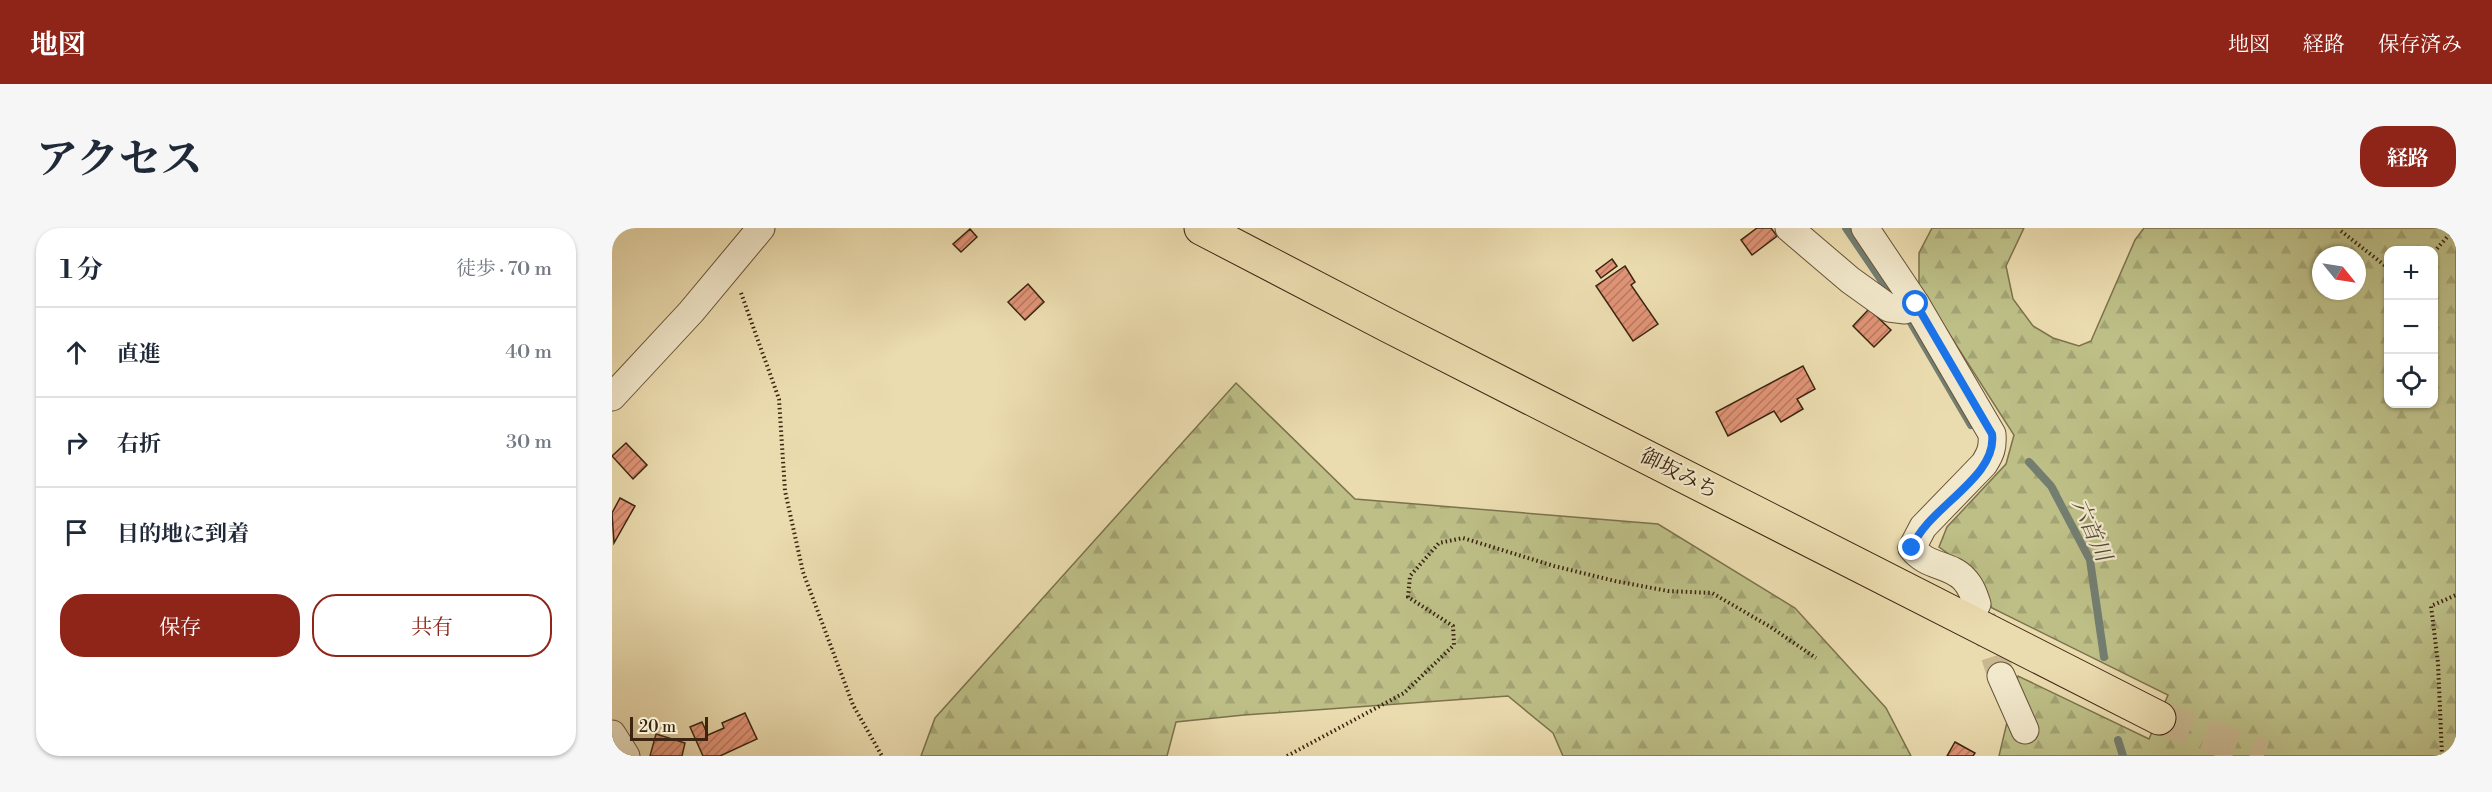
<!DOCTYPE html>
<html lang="ja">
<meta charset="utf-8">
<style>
:root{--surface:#fff;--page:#f6f6f7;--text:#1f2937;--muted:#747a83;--line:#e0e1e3;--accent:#8f2418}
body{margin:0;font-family:"Libre Bodoni","Noto Serif JP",serif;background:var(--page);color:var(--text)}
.controls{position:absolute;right:18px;top:18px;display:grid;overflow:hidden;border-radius:12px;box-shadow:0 2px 4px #0004}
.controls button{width:54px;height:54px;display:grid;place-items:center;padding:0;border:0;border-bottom:2px solid var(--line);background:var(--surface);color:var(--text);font:30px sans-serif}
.compass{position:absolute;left:1700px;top:18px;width:54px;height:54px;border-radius:50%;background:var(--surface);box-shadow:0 2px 4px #0004;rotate:120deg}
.scale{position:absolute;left:18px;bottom:15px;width:78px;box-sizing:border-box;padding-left:6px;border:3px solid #3b2411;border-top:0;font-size:16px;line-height:21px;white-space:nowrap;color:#3b2411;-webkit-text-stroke:4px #f2e8cb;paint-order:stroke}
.stop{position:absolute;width:18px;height:18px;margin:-14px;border:4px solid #1a73e8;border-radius:50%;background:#fff}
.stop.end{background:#1a73e8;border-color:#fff;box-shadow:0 2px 6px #0008}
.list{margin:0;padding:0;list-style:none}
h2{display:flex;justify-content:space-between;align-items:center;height:78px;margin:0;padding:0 24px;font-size:26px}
h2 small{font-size:20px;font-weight:400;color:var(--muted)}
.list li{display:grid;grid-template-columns:39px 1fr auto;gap:18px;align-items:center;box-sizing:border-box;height:90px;padding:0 24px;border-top:2px solid var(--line)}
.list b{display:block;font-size:22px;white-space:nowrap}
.list em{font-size:20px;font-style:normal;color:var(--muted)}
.actions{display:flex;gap:12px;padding:18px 24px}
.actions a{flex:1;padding:14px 0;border:2px solid var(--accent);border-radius:24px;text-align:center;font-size:21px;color:var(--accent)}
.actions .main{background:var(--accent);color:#fff}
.icon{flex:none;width:33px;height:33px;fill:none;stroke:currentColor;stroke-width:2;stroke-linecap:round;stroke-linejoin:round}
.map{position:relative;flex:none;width:1844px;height:528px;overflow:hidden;border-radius:24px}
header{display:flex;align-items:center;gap:36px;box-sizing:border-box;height:84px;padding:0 30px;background:var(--accent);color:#fff}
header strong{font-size:28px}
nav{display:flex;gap:33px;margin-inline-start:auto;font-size:21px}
.intro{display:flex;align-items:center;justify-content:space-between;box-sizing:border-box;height:144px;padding:0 36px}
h1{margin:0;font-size:42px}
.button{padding:15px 27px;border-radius:24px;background:var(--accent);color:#fff;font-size:21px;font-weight:700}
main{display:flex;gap:36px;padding:0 36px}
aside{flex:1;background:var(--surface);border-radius:24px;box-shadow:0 2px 4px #0004}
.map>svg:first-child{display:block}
</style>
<header>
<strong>地図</strong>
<nav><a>地図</a><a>経路</a><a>保存済み</a></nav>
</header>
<div class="intro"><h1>アクセス</h1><a class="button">経路</a></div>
<main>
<aside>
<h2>1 分<small>徒歩 · 70 m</small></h2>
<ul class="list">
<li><svg class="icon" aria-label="ahead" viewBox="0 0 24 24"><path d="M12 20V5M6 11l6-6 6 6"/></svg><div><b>直進</b></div><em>40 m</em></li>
<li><svg class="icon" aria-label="right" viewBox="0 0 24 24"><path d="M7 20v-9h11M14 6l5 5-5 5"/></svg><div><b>右折</b></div><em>30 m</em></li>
<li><svg class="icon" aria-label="arrive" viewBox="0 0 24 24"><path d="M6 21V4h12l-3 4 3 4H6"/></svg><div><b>目的地に到着</b></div></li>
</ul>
<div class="actions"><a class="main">保存</a><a>共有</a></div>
</aside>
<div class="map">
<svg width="1844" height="528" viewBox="0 0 1844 528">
<defs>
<pattern id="forest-firs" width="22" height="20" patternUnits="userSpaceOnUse" patternTransform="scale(1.5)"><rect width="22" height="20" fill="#bdbf87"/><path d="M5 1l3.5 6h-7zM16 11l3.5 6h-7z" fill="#a3a474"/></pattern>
<pattern id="building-hatch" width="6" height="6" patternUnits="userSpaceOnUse" patternTransform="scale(1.5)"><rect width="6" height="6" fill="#e19477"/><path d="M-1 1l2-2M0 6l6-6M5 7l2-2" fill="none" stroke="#b87960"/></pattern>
</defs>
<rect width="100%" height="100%" fill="#ebdcaf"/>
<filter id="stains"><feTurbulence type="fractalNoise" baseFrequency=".00333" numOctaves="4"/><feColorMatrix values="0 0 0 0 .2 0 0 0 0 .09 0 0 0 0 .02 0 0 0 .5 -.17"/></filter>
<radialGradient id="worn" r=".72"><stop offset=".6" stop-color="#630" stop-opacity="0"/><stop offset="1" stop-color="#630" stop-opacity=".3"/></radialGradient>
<!-- forest -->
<path fill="url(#forest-firs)" stroke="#7c724c" stroke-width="1.5" fill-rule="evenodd" d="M1320,0H1412L1394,38L1401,71L1421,98L1441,110L1467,118L1479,113L1523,12L1532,0H1844V528H1387L1406,448L1537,511L1556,467L1380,380L1363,345L1327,319L1335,299L1394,236L1402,207L1307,59V25ZM1776,22H1822V176H1776ZM1709,27H1745V63H1709Z
M624,155L743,271L1046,296L1183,380L1274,480L1299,528H951L941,505L896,468L632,487L564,494L555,528H309L323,490Z"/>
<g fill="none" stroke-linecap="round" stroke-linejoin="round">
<!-- stream -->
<path stroke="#737e71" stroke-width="8" d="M1234,0L1278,65
M1298,93L1359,197
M1417,234L1439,258L1478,332L1492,429
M1506,512L1511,528"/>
</g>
<!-- building -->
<path fill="url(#building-hatch)" stroke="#3b2411" stroke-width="1.5" d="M1145,0H1159L1165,8L1140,27L1129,12Z
M358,1L365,9L349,24L341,16Z
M1000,31L1005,38L989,50L984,43Z
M1013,38L1023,54L1019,57L1046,96L1021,113L984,58Z
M416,56L432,74L413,92L396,74Z
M1257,81L1279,102L1262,119L1241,98Z
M1191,138L1203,161L1185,171L1191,181L1169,194L1162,183L1116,208L1104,184Z
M14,215L35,237L21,251L0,228Z
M8,270L23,278L2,315L0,285Z
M133,485L145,511L108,528H91L78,499L90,494L96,507L112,500L110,495Z
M44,506L73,515L70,528H38Z
M1343,514L1363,525L1361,528H1335Z"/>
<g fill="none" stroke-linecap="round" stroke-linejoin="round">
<!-- minor-tunnel -->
<path stroke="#c8b78f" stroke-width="27" stroke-dasharray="27 14" stroke-linecap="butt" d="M1370,389L1389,448"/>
<!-- highway-tunnel -->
<path stroke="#c8b78f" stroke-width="33" stroke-dasharray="33 16" stroke-linecap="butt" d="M1547,490L1652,528"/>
<!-- minor casing -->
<g stroke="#675238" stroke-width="29">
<path id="minor" d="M1177,0L1238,52L1277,80L1293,82L1304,76
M1253,0L1304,76L1380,206C1381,219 1379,225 1372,236L1311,299L1300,320C1314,339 1339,336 1352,351C1359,358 1362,367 1365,376
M0,169L79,84L149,0
M1389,448L1413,502
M0,506L14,528"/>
</g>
<!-- highway casing -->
<g stroke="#3b2411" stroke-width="35">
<path id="highway" d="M589,0L777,98L1547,490"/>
</g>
<!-- path -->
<path stroke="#3b2411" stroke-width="4" stroke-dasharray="1.5 3" stroke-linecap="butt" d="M1729,3L1776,40
M1822,24L1843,0
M129,65L167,171L173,263L191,344L241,477L270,528
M675,528L792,465L842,417L841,398L796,369L798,348L827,315L851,310L942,338L1003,353L1056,363L1100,365L1157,398L1204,430
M1830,528L1826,435L1819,378L1844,367"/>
<!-- minor -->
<use href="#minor" stroke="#f2e8cb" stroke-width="27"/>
<!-- highway -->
<use href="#highway" stroke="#ebdcaf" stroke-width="33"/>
</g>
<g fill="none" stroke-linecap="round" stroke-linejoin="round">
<!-- route -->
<path stroke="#1a73e8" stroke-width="8" d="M1300,320C1314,280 1386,250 1380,206L1304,76"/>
</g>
<g text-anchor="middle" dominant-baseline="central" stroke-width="4.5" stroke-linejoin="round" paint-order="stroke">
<!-- street labels -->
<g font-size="21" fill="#3b2411" stroke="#f2e8cb">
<text transform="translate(1067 246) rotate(27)">御坂みち</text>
</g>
<!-- water labels -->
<g font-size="22" font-style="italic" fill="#524a39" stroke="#f2e8cb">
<text transform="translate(1479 302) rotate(66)">六首川</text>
</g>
</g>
<rect width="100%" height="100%" filter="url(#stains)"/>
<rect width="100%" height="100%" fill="url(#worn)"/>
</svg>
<div class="controls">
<button>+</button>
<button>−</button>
<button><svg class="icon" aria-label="locate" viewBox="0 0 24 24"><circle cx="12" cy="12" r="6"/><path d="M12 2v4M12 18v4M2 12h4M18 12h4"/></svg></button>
</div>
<svg class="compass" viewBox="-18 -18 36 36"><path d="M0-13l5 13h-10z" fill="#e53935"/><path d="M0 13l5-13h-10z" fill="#747a83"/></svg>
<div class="scale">20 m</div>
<div class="stop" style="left:1304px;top:76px"></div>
<div class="stop end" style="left:1300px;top:320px"></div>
</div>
</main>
